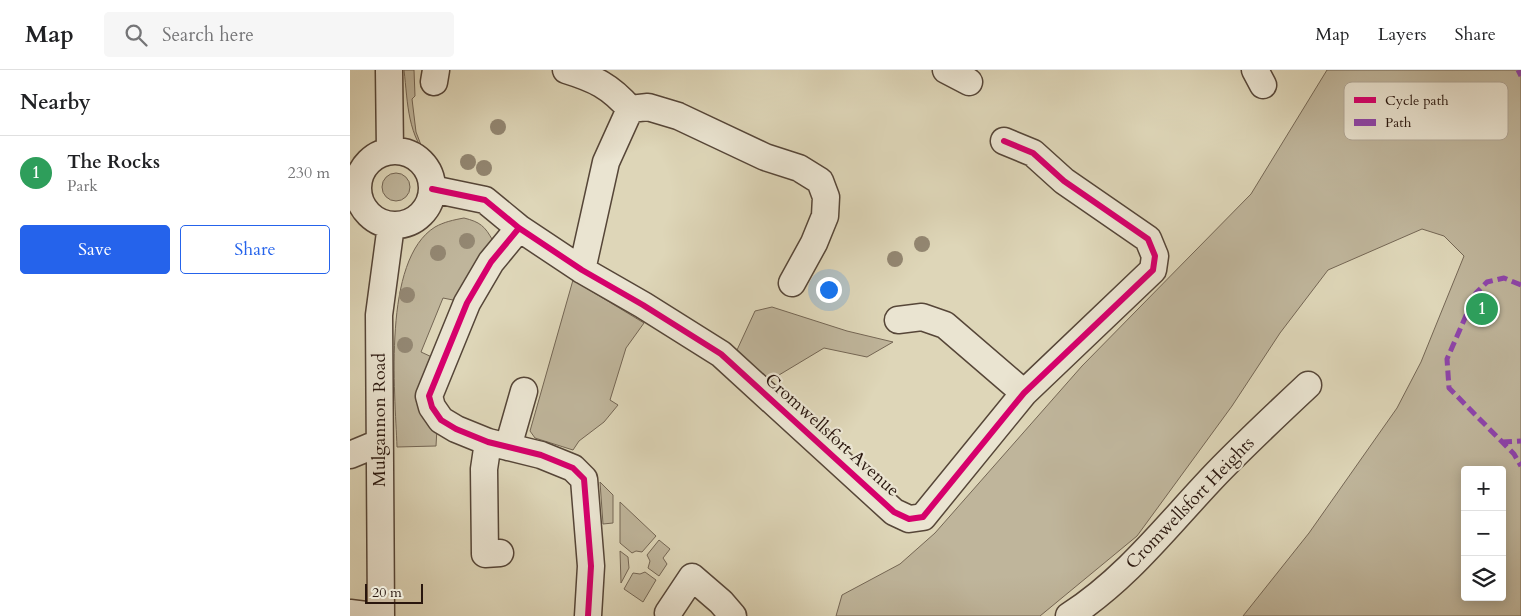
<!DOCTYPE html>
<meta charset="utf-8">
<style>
:root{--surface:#fff;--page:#f6f6f6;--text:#202124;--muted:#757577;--line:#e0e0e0;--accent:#2563eb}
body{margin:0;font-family:Cardo,serif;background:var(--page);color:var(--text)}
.controls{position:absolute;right:15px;bottom:15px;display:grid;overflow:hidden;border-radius:5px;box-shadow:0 2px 12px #0003}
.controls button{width:45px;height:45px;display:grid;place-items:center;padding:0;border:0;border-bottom:1px solid var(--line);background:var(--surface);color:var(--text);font:25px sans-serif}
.scale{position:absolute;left:15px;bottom:12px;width:58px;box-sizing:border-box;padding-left:5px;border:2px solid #29160e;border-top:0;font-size:14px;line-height:18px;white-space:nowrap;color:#29160e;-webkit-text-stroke:4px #eae4d1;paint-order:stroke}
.you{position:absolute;left:478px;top:219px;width:18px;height:18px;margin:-12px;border:4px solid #fff;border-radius:50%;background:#1a73e8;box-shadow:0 0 0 8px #1a73e833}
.badge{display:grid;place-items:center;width:32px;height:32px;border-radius:50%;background:var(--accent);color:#fff;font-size:16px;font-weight:700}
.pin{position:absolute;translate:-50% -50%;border:2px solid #fff;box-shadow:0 1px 5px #0006}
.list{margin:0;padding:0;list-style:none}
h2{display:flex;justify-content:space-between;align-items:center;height:65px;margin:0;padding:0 20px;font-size:21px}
h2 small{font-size:16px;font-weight:400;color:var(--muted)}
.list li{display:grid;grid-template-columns:32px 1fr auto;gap:15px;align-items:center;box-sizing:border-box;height:75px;padding:0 20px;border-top:1px solid var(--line)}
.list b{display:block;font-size:19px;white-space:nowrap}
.list p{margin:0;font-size:16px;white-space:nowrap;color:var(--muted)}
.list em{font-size:16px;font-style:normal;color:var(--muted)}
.actions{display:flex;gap:10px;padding:15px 20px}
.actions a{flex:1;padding:11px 0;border:1px solid var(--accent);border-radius:5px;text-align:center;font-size:18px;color:var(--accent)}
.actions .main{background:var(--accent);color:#fff}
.icon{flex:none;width:28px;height:28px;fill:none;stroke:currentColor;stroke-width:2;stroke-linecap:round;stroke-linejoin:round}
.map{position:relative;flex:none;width:1171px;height:546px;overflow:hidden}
header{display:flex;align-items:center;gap:30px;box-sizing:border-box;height:70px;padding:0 25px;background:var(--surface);border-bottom:1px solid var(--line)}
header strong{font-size:24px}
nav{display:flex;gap:28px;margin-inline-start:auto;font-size:18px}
.search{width:350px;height:45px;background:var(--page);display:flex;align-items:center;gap:12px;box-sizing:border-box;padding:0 18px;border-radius:5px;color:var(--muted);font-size:19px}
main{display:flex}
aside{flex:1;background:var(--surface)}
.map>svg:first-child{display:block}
</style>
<header>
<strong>Map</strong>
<div class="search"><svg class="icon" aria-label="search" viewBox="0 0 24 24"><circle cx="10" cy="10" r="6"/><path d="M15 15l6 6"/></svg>Search here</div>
<nav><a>Map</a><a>Layers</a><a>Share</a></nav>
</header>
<main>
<aside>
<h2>Nearby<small></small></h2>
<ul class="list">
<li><span class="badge" style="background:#2e9e5b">1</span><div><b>The Rocks</b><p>Park</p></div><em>230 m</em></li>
</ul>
<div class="actions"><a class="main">Save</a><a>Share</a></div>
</aside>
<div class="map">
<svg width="1171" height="546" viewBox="0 0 1171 546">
<rect width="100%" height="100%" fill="#ded6b8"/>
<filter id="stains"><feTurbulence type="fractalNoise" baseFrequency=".004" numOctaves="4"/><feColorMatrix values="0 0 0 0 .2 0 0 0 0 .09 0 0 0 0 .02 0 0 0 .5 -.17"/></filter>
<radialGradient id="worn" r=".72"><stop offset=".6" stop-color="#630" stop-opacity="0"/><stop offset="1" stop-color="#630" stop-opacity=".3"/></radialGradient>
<!-- green -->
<path fill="#bfb59b" stroke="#746654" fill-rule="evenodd" d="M54,0H64L65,26L62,29L66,62L71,75L82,92C57,66 58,34 54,0Z
M977,0H1171V546H893L959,463L1047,338L1071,292L1114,186L1094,166L1072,159L978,200L930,263L882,336L787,466L690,546H486L492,525L550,494L585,463L732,296L901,124ZM1115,400H1152V527H1115Z
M32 117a14 14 0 1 1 28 0a14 14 0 1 1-28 0Z
M114,148C130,152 135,156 143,171L108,231L93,228L71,282L84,288L87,358L86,376L47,377C45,322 32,190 85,157C94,152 103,150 114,148Z
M223,210L294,253L276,278L260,330L268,335L254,352L229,371L223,380L185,368L180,361Z
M422,237L497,261L543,272L517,287L474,278L419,311L387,280L405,241Z
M250,412L263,425V453L253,454Z
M270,432L306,466L292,482L286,481L282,483L270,473Z
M309,470L320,479L313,488L317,494L309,506L298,498L300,491L297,485Z
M270,481L278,487L279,498L271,513Z
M295,502L306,510L293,532L274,519L283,503L290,504Z"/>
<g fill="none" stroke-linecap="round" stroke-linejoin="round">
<!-- minor casing -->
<g stroke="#564638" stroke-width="29">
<path id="minor" d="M39,0L40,81
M216,0C245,9 260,16 280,39L298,37L328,46L415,87L449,98L470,111L476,127L475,146L464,173L442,213
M596,0L619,12
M905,0L913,15
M84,12L86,0
M8 118a37 37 0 1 1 74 0a37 37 0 1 1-74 0Z
M82,119L135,130L169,158L232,200L293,235L371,284L544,442L559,449L573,447L674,323L803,200L805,186L798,169L714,111L683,83L654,71
M169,158L141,192L117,233L79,326L82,337L91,350L106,359L138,372L191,385L223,398L234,409L241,496L238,546
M232,200L256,92L280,39
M548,250L572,247L595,255L674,323
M138,372L134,399L135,484L150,483
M158,377L174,321
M0,385L29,373
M0,543L24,546
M318,543L342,507L371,532L383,546
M31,546L29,245L41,155
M719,546C778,508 819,453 867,403C896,373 927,344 958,315"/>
</g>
<!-- minor -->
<use href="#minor" stroke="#eae4d1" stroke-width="26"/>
<!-- quiet -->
<path stroke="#8e44ad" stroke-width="5" stroke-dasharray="10 5" stroke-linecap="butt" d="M1168,0L1171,6
M1171,215L1154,208L1137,212L1126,223L1097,289L1099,318L1164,384L1171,396
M1152,372L1171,371"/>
<!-- cycleway casing -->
<g stroke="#eae4d1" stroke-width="9">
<path id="cycleway" d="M82,119L135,130L169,158L232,200L293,235L371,284L544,442L559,449L573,447L674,323L803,200L805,186L798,169L714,111L683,83L654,71
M169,158L141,192L117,233L79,326L82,337L91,350L106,359L138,372L191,385L223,398L234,409L241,496L238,546"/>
</g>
<!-- cycleway -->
<use href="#cycleway" stroke="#d6006c" stroke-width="6"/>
</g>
<!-- trees -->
<g fill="#938772">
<circle cx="148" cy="57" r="8"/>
<circle cx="118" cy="92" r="8"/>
<circle cx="134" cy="98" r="8"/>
<circle cx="117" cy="171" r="8"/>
<circle cx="572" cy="174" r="8"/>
<circle cx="88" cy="183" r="8"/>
<circle cx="545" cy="189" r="8"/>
<circle cx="57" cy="225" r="8"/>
<circle cx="55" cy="275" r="8"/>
</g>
<g text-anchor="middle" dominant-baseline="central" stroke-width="4.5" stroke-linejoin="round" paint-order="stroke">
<!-- street labels -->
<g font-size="18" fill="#29160e" stroke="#eae4d1">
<text transform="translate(29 350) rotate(-90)">Mulgannon Road</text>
<text transform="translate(482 365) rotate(42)">Cromwellsfort Avenue</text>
<text transform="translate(840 433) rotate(-46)">Cromwellsfort Heights</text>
</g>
</g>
<!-- legend -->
<rect x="994" y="12" width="164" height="58" rx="8" fill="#eae4d1" stroke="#b0a696" stroke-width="1"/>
<rect x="1004" y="27" width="22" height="6" fill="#d6006c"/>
<rect x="1004" y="49" width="22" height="7" fill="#8e44ad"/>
<g font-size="14" fill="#29160e">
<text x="1035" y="35">Cycle path</text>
<text x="1035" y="57">Path</text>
</g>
<rect width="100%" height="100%" filter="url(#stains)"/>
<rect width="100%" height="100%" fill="url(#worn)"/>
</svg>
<div class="controls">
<button>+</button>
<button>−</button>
<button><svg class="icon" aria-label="layers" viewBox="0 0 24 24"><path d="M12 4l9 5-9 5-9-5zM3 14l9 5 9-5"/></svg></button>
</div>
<div class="scale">20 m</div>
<div class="you"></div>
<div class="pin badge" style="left:1132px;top:239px;background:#2e9e5b">1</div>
</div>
</main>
